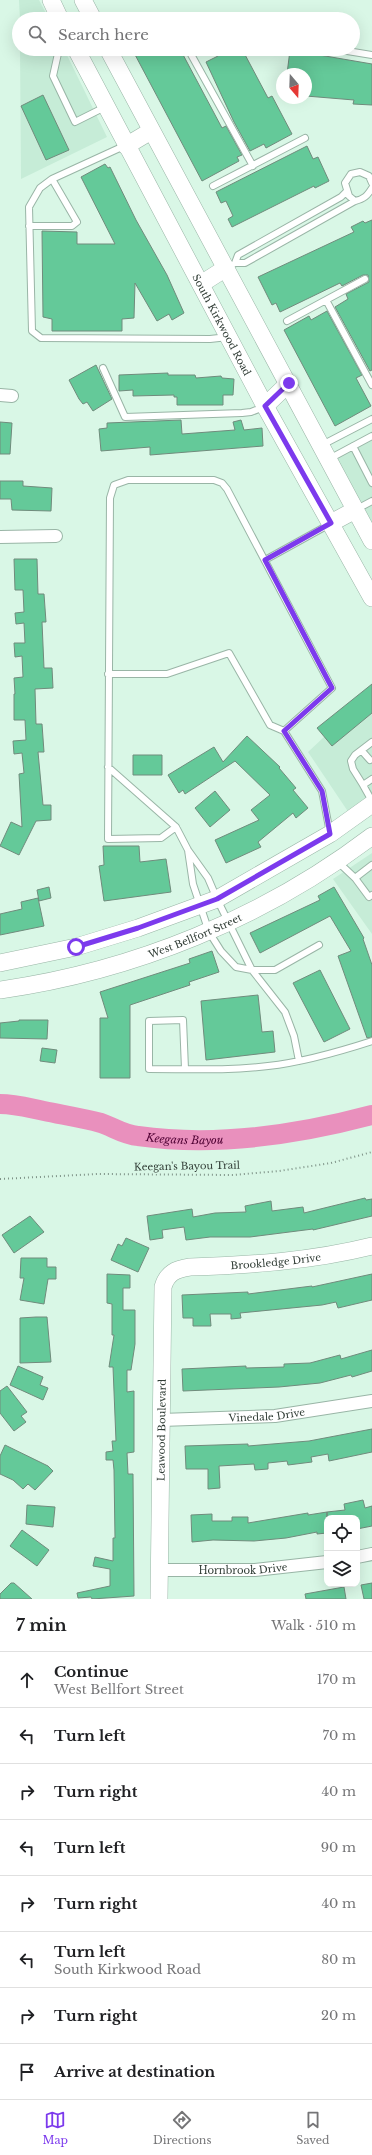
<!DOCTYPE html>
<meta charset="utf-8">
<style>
:root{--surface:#fff;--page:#f2f2f2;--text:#202124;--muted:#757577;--line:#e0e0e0;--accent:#7c3aed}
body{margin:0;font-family:"Libre Baskerville",serif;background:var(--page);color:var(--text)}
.controls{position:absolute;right:12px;bottom:12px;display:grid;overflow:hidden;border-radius:8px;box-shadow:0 4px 16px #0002}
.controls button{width:36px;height:36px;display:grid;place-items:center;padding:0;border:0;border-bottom:1px solid var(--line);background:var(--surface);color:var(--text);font:20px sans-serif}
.compass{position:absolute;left:276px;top:68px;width:36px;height:36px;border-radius:50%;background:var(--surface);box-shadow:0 4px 16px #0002;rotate:161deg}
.stop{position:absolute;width:12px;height:12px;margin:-9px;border:3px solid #7c3aed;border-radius:50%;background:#fff}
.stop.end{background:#7c3aed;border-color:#fff;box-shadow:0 1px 4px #0008}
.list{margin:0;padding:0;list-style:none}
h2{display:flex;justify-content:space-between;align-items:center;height:52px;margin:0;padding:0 16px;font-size:17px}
h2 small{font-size:13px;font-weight:400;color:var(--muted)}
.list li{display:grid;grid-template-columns:26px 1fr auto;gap:12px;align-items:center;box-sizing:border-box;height:56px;padding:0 16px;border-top:1px solid var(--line)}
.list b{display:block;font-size:15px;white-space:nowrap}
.list p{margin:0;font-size:13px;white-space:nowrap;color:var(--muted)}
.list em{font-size:13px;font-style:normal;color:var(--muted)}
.icon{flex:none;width:22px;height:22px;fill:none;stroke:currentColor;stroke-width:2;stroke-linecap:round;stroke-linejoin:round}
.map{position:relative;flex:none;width:372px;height:1599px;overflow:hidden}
.search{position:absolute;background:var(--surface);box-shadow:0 4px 16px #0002;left:12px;right:12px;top:12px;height:44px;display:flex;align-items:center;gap:10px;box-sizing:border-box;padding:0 14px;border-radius:22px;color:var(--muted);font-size:15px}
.sheet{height:500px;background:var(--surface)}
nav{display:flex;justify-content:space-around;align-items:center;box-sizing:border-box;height:56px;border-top:1px solid var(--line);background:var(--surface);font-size:11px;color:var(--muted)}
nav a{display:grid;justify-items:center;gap:2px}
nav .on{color:var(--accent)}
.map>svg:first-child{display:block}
</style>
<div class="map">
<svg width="372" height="1599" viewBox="0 0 372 1599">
<rect width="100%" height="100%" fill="#d9f7e6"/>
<!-- built -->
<path fill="#c6ecd7" d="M19,0H39L49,19H20Z
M20,49H64L107,137L21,179Z
M372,437V523L333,459Z
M372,692V795L349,813L308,752Z
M372,853V934L333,879Z"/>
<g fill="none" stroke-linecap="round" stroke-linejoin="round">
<!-- river -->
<path stroke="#e990bd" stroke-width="20" id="s1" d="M0,1104C16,1104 29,1108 44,1111C63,1115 82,1118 101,1123C113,1127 124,1135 138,1136C215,1147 297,1135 372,1115"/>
</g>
<!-- building -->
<path fill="#64c999" stroke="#708b7c" d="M132,49H180L222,128L226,126L242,155L237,157L239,161L202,181Z
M223,49H242L268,98L272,96L292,134L266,148L264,144L250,151L234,122L206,62L218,56L216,52Z
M290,50L372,64V105L353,104L354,100L306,96V74H287Z
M43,95L69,150L46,160L21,106Z
M307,146L313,159L318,157L329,181L315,188L314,186L232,227L228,219L233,216L226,201L221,203L216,192Z
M105,164L108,168L110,167L136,220L167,275L184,313L172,320L169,314L157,321L135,283L134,318L122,319V331H52V319L43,317L42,231L77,232V244H115L81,177Z
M372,220V370L370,371L335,307L348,299L346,294L369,282L368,275H363L342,286L340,283L280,312L276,303L272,305L258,277L354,232L351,227L363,221L365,223Z
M327,311L362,375L356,378L371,406L335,426L284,330L309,316L311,320Z
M96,365L112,399L93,411L87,402L83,404L79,399L69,380Z
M168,373V375H195L196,378L221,376L222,378L234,379L233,395H223V405H177V397H174V395L133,396V390L119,391V375Z
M181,420L182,434L235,430L233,422L241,420L244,430L262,428L263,446L150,455V447L101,451L99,429L107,428V423Z
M0,422L12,423L10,454H0Z
M0,481H23V486L52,488L51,511L12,510L11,499H0Z
M14,559H37L38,594H44L46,622H42L44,668H52L53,688L35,689L36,724H42L44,752H38L43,805H51V820L36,821L19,855L0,846L11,822L22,827L19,774L24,773L22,753L14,754L13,741L26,740L25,720H14V694H15L14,678L23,677L22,656L15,657L14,643H25L24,623L16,624L15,613L24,612L23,590H15Z
M372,684V713L332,746L317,728Z
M247,736L280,767L279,768L296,788L293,790L308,808L296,818L293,813L258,842L261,847L226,863L215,840L259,820L251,810L270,795L235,761L185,794L183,790L179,793L168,775L214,747L223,762Z
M133,755H162V775H133Z
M215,791L230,810L210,827L195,808Z
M103,846H139L140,862L166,859L171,892L104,901L99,866L104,865Z
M49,887L51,898L39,901L37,890Z
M334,887L364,938L363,939L372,965V1037L367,1038L338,956L351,951L330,916L260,953L250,933L320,900L318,896Z
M38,898L44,926L0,935V914L22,909L21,902Z
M212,951L219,972L189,982L190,985L130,1005V1078H100V1018H108L100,992L190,963L189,959Z
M320,970L350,1029L324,1042L293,983Z
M258,995L262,1032L273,1031L275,1052L206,1060L201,1001Z
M19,1020H48L47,1039L0,1038V1023L19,1021Z
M42,1048L57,1050L55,1063L40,1061Z
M365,1198L366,1200L372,1199V1216L313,1230V1229L250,1237H210L186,1240L184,1227L162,1230L163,1238L150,1240L147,1216L192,1209L193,1217L215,1213L246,1212L245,1206L271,1201L272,1211L303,1207L304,1213Z
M30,1216L44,1232L14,1253L2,1235Z
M126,1238L149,1248L138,1272L111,1260L118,1244L122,1246Z
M21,1258H47V1267H56V1279H48L44,1304L20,1300L24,1278H20Z
M107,1274L130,1275V1288H123V1310H135V1344L131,1370H127V1392L134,1391V1452L127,1453L128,1474H133L134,1596L92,1599L91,1597L78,1598L77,1593L110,1586V1569L93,1566L95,1557L113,1561V1538H115L114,1470L113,1460H106V1452L113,1451L112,1441H116L113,1367H109L114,1335H112V1304L107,1303Z
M372,1274V1300L338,1308L336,1302L322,1305L240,1313L241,1318L231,1319V1314H210L211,1326H193V1318H183L182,1295L248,1292V1294L312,1286V1287Z
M36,1317H47L51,1362L20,1363V1318Z
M372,1350V1371L352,1377L351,1375L320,1383L279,1387L183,1391L182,1369L246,1366V1368L284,1367V1364L310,1363L340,1355L341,1359Z
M18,1366L43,1377L40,1385L48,1388L43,1400L10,1385Z
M7,1386L27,1412L21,1416L26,1422L14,1431L0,1413V1391Z
M372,1429V1452L329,1461L328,1454L311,1457L312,1462L288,1465L287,1461L268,1463V1469L255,1470L254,1464L219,1466L220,1488L208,1489V1469H186L185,1446L248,1444V1446L309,1441Z
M5,1445L48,1466L53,1471L35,1490L28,1484L23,1489L13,1480L0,1474V1456Z
M363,1500L365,1508L372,1506V1526L357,1529V1518H327V1512L345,1510L344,1504Z
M27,1505L55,1507L53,1527L26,1524Z
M327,1512V1533L317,1534V1532L286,1538L254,1541L213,1540L192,1542L191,1515L212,1514V1521H232V1517H248V1523L308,1513V1515Z
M22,1530L49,1550L37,1566L10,1546Z
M11,1583H14L32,1599H0V1594Z
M372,1583V1599H364L361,1585Z
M344,1587L346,1599H306L305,1594Z"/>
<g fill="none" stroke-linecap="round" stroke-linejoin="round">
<!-- lane casing -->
<g stroke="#99b5a6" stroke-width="8">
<path id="lane" d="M130,19L151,16L164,19
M59,49L53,76L75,122L105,107
M188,49L253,166
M335,49L372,55
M124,146L52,179L40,188L29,207L32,331L41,338L210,339L228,337
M213,186L305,138
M355,201L349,196L345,183L351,174L360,172L369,176L372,183
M29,226H72L77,222L52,179
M235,263L238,255L341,197L347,191
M228,267L235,263H245L355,201C364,199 367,196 372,188
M326,300L372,385
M287,321L365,279
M103,368L125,417L242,413L251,412L264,407
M322,445L372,419
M353,446L372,483
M329,459L372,436
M357,509L372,501
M265,560L330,524
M108,674H167L229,653L270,725L284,731L322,791L330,833
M362,751L370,760
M108,767L176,827L188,850L208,878L217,899L252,970L285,1012L294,1036L299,1061
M372,779L363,785L372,801
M363,785L353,769L351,761L355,755L372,742
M176,827L161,838L108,839L110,498L114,485L128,480H214L222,483L227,489L332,688L284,731
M188,850L193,884L209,932L221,951L236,967L252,970H275L319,945
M338,862L355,878L372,865
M355,878L369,897L372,895
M185,1069L183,1020L149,1021V1069C189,1069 229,1071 268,1066C304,1062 338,1052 372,1041"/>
</g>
<!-- street casing -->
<g stroke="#99b5a6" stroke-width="14">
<g id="street">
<path d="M0,395L12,396"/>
<path d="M0,537L56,536"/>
<path id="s2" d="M161,1420L275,1416L372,1401"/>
<path d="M357,1557L372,1554"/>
<path id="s3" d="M159,1570H255L327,1562"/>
</g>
</g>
<!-- secondary casing -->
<g stroke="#99b5a6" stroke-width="18">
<g id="secondary">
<path d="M51,0L60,19"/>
<path d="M83,0L93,19"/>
<path id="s4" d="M76,49L265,406L372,598"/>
<path d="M108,49L372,541"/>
<path d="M126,146L151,131"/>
<path d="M201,284L226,268"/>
<path d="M265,406L289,383"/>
<path d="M331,523L355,510"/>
<path d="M0,963L76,947L138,928L217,899L330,834L372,804"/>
<path id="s5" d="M0,990C134,971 264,918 372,836"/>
<path id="s6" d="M159,1599L163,1287C167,1273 176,1269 190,1267C251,1265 312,1261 372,1246"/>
</g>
</g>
<!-- path -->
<path stroke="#7e9287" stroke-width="2" stroke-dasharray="1 3" stroke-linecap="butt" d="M0,1179L98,1174L233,1175L279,1171L331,1163L372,1152"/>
<!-- lane -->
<use href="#lane" stroke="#fff" stroke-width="6"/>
<!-- street -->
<use href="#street" stroke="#fff" stroke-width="12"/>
<!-- secondary -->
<use href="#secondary" stroke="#fff" stroke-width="17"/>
</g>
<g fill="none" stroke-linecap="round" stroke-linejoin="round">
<!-- route -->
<path stroke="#7c3aed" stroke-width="5" d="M76,947L138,928L217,899L330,834L322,791L284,731L332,688L265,560L331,523L265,406L289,383"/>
</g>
<g text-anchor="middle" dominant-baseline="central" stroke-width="3" stroke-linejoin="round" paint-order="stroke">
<!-- street labels -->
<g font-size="10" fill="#313d36" stroke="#d9f7e6">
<text stroke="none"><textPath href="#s4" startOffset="312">South Kirkwood Road</textPath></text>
<text stroke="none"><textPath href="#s5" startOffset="203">West Bellfort Street</textPath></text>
<text transform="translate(187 1166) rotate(-1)">Keegan's Bayou Trail</text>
<text stroke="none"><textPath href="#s6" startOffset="434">Brookledge Drive</textPath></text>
<text stroke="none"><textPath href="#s2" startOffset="106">Vinedale Drive</textPath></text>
<text stroke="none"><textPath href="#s6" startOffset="169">Leawood Boulevard</textPath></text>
<text stroke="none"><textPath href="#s3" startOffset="84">Hornbrook Drive</textPath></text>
</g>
<!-- water labels -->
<g font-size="11" font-style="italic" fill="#4f0033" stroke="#d9f7e6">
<text stroke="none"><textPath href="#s1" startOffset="189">Keegans Bayou</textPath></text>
</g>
</g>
</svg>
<div class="controls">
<button><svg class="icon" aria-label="locate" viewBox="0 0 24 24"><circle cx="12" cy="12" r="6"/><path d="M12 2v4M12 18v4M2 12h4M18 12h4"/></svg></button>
<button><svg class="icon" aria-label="layers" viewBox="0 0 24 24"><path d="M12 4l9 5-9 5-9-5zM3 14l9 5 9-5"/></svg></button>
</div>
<svg class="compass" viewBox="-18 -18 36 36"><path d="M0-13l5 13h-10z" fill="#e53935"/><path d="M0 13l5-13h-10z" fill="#757577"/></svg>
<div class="stop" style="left:76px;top:947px"></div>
<div class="stop end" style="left:289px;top:383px"></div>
<div class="search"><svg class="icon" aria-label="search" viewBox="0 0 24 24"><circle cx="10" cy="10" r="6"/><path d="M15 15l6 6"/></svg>Search here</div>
</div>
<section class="sheet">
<h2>7 min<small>Walk · 510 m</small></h2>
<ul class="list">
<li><svg class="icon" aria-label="ahead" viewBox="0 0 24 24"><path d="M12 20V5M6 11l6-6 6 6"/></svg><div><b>Continue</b><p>West Bellfort Street</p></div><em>170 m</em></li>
<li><svg class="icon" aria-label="left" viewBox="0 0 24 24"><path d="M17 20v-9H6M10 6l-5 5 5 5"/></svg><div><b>Turn left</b></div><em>70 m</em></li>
<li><svg class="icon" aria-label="right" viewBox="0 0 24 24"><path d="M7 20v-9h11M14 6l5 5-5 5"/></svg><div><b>Turn right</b></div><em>40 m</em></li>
<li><svg class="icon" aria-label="left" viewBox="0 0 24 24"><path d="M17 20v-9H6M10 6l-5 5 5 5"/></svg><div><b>Turn left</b></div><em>90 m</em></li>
<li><svg class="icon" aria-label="right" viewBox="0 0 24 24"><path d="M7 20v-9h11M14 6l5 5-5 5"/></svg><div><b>Turn right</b></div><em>40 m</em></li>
<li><svg class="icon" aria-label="left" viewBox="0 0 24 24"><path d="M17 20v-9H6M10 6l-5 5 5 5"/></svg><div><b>Turn left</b><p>South Kirkwood Road</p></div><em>80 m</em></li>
<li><svg class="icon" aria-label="right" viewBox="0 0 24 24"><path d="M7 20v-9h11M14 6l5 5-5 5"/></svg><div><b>Turn right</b></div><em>20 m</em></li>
<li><svg class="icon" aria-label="arrive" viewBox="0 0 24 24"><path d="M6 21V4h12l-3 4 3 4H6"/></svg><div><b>Arrive at destination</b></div></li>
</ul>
</section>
<nav>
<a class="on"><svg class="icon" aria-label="map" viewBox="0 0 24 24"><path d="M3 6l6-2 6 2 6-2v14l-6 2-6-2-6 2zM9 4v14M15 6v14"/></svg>Map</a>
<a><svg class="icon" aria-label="directions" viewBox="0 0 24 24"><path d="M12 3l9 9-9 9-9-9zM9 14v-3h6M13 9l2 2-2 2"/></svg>Directions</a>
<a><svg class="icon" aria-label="saved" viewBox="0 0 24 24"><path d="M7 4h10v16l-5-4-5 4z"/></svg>Saved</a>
</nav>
